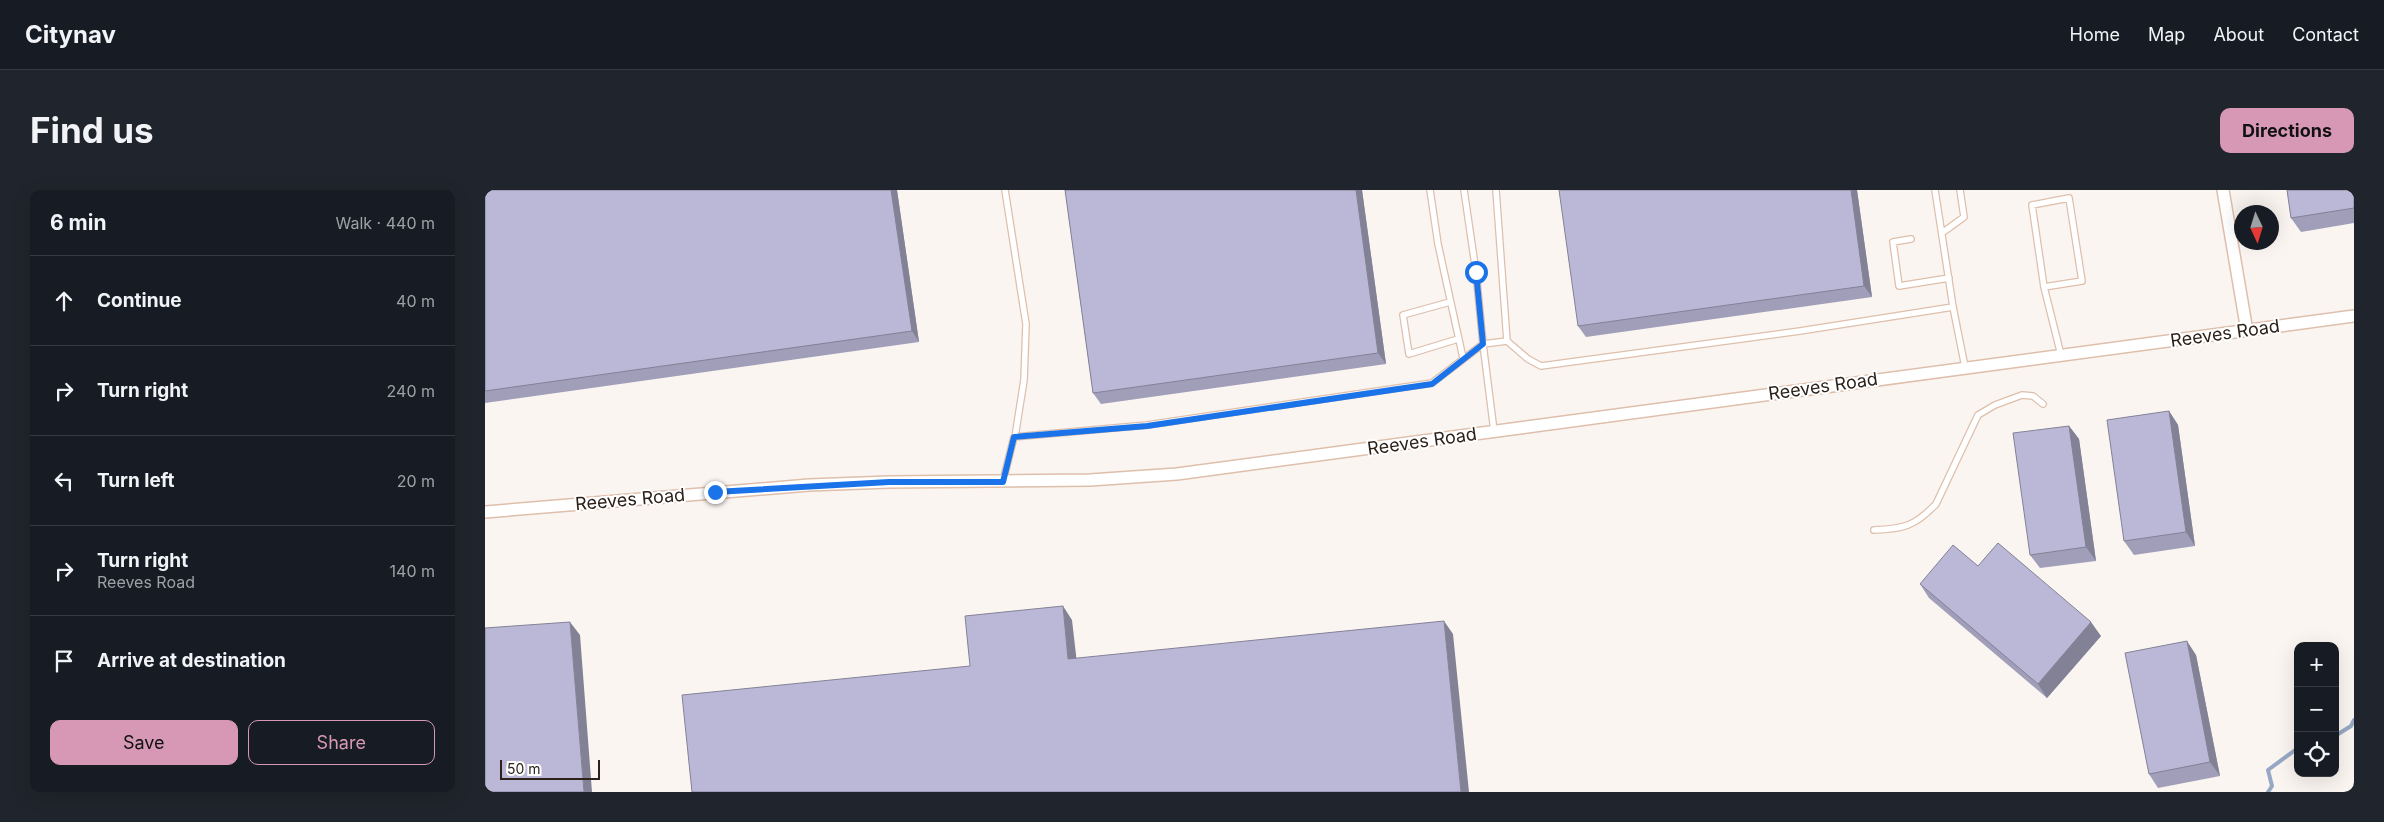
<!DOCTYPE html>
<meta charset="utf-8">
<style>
:root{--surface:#171b24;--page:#20242c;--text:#f1f3f6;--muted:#9ea1a6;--line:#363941;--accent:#d698b5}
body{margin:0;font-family:Inter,sans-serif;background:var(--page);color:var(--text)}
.controls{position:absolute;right:15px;bottom:15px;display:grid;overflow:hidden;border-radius:10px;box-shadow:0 5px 20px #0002}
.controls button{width:45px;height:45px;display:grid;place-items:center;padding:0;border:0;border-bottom:1px solid var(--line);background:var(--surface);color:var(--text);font:25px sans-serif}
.compass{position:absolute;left:1749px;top:15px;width:45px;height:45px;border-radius:50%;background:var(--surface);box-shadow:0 5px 20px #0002;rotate:176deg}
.scale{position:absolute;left:15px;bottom:12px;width:100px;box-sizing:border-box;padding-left:5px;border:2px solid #2d221a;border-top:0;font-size:14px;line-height:18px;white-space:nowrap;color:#2d221a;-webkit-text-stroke:4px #fff;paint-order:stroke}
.stop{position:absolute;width:15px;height:15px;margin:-11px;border:4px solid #1a73e8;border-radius:50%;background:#fff}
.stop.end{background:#1a73e8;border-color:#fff;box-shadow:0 1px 5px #0008}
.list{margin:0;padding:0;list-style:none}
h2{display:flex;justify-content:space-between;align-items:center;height:65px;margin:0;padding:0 20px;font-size:21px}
h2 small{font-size:16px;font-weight:400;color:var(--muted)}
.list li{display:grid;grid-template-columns:32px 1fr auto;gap:15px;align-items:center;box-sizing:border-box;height:90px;padding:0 20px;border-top:1px solid var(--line)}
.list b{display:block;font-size:19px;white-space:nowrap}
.list p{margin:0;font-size:16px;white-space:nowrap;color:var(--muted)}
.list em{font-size:16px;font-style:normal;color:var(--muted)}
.actions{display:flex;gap:10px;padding:15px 20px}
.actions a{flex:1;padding:11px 0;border:1px solid var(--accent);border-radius:10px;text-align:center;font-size:18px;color:var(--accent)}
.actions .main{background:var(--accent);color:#111}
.icon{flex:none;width:28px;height:28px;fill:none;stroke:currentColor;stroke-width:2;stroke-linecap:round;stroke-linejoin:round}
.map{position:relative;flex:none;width:1869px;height:602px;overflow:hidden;border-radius:10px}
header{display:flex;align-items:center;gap:30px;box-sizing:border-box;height:70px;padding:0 25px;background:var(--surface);border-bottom:1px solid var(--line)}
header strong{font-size:24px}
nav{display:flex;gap:28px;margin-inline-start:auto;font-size:18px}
.intro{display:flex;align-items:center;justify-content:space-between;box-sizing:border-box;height:120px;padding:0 30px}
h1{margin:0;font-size:35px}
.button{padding:12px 22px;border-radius:10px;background:var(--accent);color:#111;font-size:18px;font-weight:700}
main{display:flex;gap:30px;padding:0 30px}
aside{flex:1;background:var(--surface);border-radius:10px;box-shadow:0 5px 20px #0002}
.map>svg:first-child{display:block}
</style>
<header>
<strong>Citynav</strong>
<nav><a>Home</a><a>Map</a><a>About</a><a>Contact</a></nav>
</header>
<div class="intro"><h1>Find us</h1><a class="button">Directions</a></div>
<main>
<aside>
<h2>6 min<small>Walk · 440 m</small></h2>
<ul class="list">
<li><svg class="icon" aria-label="ahead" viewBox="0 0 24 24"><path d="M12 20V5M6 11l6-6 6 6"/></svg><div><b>Continue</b></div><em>40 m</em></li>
<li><svg class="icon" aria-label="right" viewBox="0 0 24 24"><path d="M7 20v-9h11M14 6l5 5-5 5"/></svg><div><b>Turn right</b></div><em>240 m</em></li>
<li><svg class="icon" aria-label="left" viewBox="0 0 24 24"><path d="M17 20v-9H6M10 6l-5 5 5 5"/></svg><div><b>Turn left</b></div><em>20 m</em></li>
<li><svg class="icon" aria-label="right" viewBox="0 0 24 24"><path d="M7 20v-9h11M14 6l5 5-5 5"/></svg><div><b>Turn right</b><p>Reeves Road</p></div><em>140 m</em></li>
<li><svg class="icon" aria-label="arrive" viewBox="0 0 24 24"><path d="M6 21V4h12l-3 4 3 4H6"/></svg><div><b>Arrive at destination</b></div></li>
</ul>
<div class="actions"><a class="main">Save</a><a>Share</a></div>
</aside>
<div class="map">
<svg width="1869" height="602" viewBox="0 0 1869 602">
<rect width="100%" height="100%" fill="#fbf5f1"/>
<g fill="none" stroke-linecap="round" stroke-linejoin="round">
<!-- stream -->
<path stroke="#96a8c3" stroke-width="4" d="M1850,546L1866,536L1869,530
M1783,602L1787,596L1783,580L1813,558"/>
<!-- service casing -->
<g stroke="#debfab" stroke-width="8">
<path id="service" d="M520,0L541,134L539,190L530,247
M945,0L953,54L978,168
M1011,0L1022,151L1043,169L1056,176L1315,141L1468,117L1450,0
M1457,43L1479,27L1475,0
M1426,49L1408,52L1414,96L1464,88
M1559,97L1597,91L1584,8L1547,15L1559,97L1576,165
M965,112L918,125L924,164L973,149
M1468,117L1480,177
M1009,241L998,154L1022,151
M518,291L529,247L662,235L947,193L998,154L991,82L979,0
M1389,340C1419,339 1430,336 1451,314L1493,225L1510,215L1537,205L1548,206L1558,214"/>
</g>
<!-- minor casing -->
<g stroke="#debfab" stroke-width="14">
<path id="minor" d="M1738,0L1762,141
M0,322L324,295L404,292L605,290L692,284L1869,126"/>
</g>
<!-- service -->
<use href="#service" stroke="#fff" stroke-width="5.5"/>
<!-- minor -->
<use href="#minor" stroke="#fff" stroke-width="11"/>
</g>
<!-- wall -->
<path fill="#a19eb9" d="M0,0H412L434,152L0,213Z
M580,0H877L901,174L616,214L608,203Z
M1372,0L1387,107L1101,147L1093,136Z
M1869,0V33L1816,42L1806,28Z
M1684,221L1693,235L1710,356L1649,365L1639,351Z
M1584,236L1594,249L1611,371L1555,378L1545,365Z
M1493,376L1616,446L1562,508L1444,408L1435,394Z
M1711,465L1735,586L1673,598L1664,584Z"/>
<!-- shaded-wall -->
<path fill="#838196" d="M406,0H412L434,152L427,141Z
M871,0H877L901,174L893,163Z
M1366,0H1372L1387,107L1379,96Z
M1684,221L1693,235L1710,356L1701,342Z
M1584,236L1594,249L1611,371L1601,357Z
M578,416L587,430L593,482L583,469Z
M959,431L968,444L984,602H976Z
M85,432L95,445L107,602H99Z
M1606,432L1616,446L1562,508L1553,494Z
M1702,451L1711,465L1735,586L1725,572Z"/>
<!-- building -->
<path fill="#bbb8d7" stroke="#838196" d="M0,0H406L427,141L0,201Z
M580,0H871L893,163L608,203Z
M1074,0H1366L1379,96L1093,136Z
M1802,0H1869V18L1806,28Z
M1684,221L1701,342L1639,351L1622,230Z
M1584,236L1601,357L1545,365L1528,243Z
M1513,353L1606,432L1553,494L1435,394L1468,355L1493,376Z
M578,416L583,469L959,431L976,602H207L197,505L485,476L480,426Z
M85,432L99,602H0V438Z
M1702,451L1725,572L1664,584L1640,463Z"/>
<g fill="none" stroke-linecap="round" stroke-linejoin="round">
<!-- route -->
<path stroke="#1a73e8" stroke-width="6" d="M230,302L404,292H518L529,247L662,236L947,194L998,154L991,82"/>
</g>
<g text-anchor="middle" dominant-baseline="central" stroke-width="4" stroke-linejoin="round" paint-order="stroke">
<!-- street labels -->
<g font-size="18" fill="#2d221a" stroke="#fff">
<text transform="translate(1740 143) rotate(-8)">Reeves Road</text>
<text transform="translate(1338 196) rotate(-8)">Reeves Road</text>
<text transform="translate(937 251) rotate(-8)">Reeves Road</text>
<text transform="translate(145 309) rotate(-5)">Reeves Road</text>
</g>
</g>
</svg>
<div class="controls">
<button>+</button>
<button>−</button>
<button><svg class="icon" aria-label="locate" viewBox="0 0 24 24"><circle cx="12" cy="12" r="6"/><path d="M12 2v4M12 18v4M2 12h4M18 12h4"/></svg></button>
</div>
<svg class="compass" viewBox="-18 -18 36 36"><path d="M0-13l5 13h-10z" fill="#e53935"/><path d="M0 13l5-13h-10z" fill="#9ea1a6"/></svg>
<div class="scale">50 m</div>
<div class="stop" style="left:991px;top:82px"></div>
<div class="stop end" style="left:230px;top:302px"></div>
</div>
</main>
